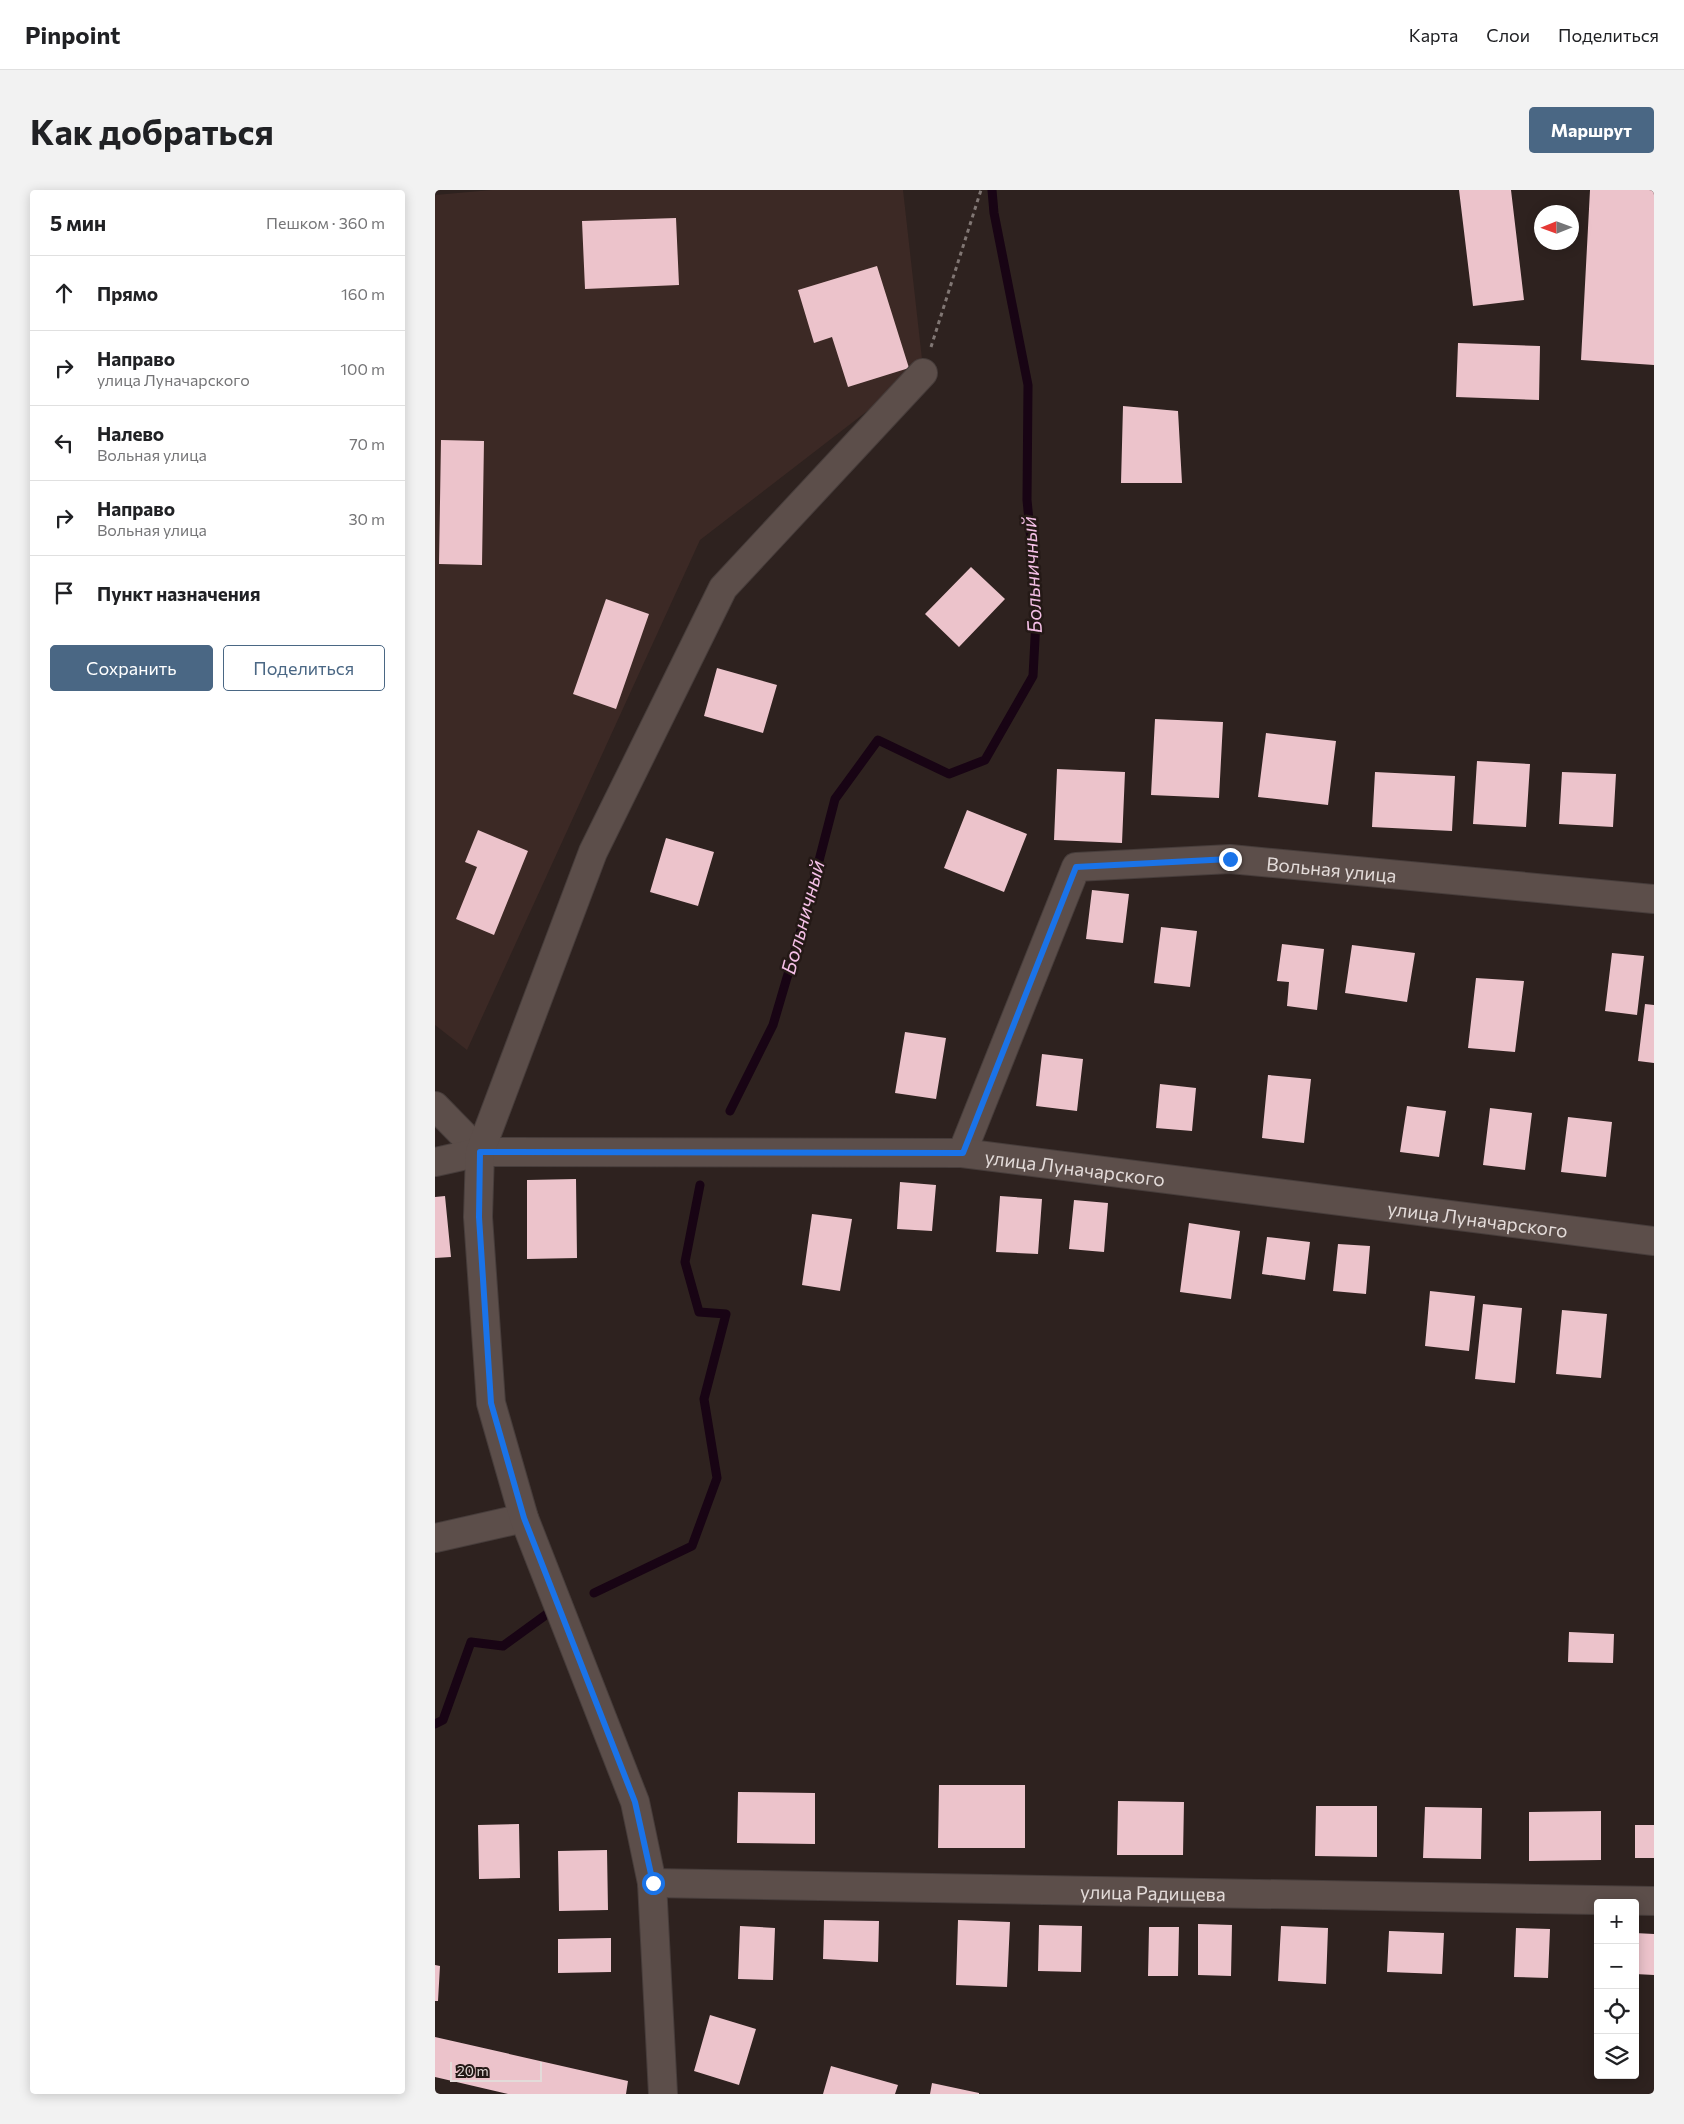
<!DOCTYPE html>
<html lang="ru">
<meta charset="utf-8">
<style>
:root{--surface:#fff;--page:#f2f2f2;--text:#202124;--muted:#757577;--line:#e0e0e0;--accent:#4a6784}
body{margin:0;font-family:Commissioner,sans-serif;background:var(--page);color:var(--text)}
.controls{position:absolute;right:15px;bottom:15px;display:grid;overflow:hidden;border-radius:5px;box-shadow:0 2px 12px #0003}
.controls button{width:45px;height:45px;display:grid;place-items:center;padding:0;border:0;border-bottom:1px solid var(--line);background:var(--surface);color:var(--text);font:25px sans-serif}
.compass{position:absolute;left:1099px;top:15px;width:45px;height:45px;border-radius:50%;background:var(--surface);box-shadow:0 2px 12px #0003;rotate:269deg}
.scale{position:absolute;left:15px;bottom:12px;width:92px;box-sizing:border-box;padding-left:5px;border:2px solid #e3dbd9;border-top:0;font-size:14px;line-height:18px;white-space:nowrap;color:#e3dbd9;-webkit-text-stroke:4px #241916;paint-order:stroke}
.stop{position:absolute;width:15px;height:15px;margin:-11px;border:4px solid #1a73e8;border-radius:50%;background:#fff}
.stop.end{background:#1a73e8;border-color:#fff;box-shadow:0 1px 5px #0008}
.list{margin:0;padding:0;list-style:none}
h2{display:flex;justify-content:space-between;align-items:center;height:65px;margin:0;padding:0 20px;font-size:21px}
h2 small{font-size:16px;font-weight:400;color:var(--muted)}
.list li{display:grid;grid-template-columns:32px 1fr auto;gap:15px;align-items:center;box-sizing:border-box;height:75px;padding:0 20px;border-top:1px solid var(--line)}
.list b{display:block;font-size:19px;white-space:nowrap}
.list p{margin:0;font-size:16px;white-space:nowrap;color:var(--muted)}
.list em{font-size:16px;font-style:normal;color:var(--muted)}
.actions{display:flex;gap:10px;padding:15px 20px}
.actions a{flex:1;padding:11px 0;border:1px solid var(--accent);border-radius:5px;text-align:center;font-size:18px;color:var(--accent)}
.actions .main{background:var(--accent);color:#fff}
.icon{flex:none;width:28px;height:28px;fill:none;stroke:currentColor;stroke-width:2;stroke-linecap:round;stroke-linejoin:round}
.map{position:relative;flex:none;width:1219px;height:1904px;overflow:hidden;border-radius:5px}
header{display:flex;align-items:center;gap:30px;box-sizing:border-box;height:70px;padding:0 25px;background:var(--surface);border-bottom:1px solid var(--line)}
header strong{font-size:24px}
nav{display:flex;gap:28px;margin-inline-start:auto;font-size:18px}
.intro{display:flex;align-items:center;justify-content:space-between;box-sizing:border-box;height:120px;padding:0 30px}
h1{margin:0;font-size:35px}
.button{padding:12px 22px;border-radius:5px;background:var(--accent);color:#fff;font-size:18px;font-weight:700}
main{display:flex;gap:30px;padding:0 30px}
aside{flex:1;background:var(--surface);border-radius:5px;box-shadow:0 2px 12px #0003}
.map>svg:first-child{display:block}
</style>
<header>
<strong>Pinpoint</strong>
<nav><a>Карта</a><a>Слои</a><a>Поделиться</a></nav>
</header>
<div class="intro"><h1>Как добраться</h1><a class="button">Маршрут</a></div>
<main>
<aside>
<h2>5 мин<small>Пешком · 360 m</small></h2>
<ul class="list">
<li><svg class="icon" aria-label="ahead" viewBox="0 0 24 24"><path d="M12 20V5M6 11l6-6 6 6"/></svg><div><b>Прямо</b></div><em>160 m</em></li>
<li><svg class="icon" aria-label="right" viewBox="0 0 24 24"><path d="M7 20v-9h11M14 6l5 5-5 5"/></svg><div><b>Направо</b><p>улица Луначарского</p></div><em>100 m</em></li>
<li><svg class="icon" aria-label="left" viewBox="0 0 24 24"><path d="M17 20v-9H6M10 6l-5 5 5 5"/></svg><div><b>Налево</b><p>Вольная улица</p></div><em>70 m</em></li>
<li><svg class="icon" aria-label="right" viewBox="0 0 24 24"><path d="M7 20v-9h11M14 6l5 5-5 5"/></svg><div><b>Направо</b><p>Вольная улица</p></div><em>30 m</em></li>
<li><svg class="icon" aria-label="arrive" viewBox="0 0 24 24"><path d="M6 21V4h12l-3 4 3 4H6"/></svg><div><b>Пункт назначения</b></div></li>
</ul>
<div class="actions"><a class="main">Сохранить</a><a>Поделиться</a></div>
</aside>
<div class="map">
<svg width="1219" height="1904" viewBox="0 0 1219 1904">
<rect width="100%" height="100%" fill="#2e221f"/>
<!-- built -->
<path fill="#3c2925" d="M57,0H468L488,178L265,350L32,860L0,835V5Z"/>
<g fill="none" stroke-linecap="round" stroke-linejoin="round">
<!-- stream -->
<path stroke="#180414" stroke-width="9" d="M295,921L338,835L366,740L400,609L443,550L514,584L550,570L598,486L602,412L592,310L593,195L559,23L557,0
M159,1403L257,1356L282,1288L269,1209L291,1124L264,1122L250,1072L265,995
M0,1534L8,1530L36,1452L68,1456L112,1424"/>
</g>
<!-- building -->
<path fill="#ecc3cb" d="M1024,0H1076L1089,110L1038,116Z
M1155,0H1219V175L1146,170Z
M241,28L244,95L150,99L147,31Z
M442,76L474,178L413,197L397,147L379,153L363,100Z
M1023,153L1105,156L1104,210L1021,207Z
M688,216L743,221L747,293H686Z
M6,250L49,251L47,375L4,374Z
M536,377L570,409L524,457L490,424Z
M171,409L214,424L181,519L138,504Z
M282,478L342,495L328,543L269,526Z
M720,529L788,532L784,608L716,605Z
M831,543L901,551L893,615L823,607Z
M1042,571L1095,574L1091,637L1038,634Z
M622,579L690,582L687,653L619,650Z
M940,582L1020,586L1017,641L937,637Z
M1127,582L1181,584L1178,637L1124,634Z
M532,620L592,644L569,702L509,678Z
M43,640L93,661L59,745L21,729L42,677L30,672Z
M231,648L279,662L263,716L215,702Z
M657,700L694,704L688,753L651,749Z
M726,737L762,741L755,797L719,793Z
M847,754L889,759L882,820L852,816L854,792L842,791Z
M917,755L980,763L972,812L910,803Z
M1177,763L1209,766L1202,825L1170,821Z
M1041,788L1089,791L1080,862L1033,858Z
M1210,814L1219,815V873L1203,871Z
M470,842L511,848L501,909L460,903Z
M607,864L648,869L642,921L601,916Z
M833,885L876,889L869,953L827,948Z
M725,894L761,898L757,941L721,938Z
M972,916L1011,921L1004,967L965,962Z
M1055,918L1097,923L1090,980L1048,975Z
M1133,927L1177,932L1171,987L1126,982Z
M141,989L142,1068L92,1069V990Z
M465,992L501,995L497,1041L462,1039Z
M10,1006L16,1067L0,1068V1007Z
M565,1006L607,1009L603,1064L561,1062Z
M639,1010L673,1013L669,1062L634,1059Z
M377,1024L417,1029L405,1101L367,1095Z
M754,1033L805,1041L796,1109L745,1102Z
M832,1047L875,1052L870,1090L827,1084Z
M903,1054L935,1056L931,1104L898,1101Z
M995,1101L1040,1106L1034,1161L990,1156Z
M1048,1114L1087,1118L1080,1193L1040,1189Z
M1127,1120L1172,1124L1166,1188L1121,1184Z
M1134,1442L1179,1444L1178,1473L1133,1472Z
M504,1595H590V1658H503Z
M303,1602L380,1603V1654L302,1653Z
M683,1611L749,1612L748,1665H682Z
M881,1616H942V1667L880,1666Z
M990,1617L1047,1618L1046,1669L988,1668Z
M1166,1621V1670L1094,1671V1622Z
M84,1634L85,1688L44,1689L43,1635Z
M1200,1635H1219V1668H1200Z
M172,1660L173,1720L124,1721L123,1661Z
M389,1730L444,1731L443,1772L388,1769Z
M523,1730L575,1732L572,1797L521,1795Z
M763,1734L797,1735L796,1786L763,1785Z
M604,1735L647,1736L646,1782L603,1781Z
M305,1736L340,1738L338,1790L303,1789Z
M846,1736L893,1738L891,1794L843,1791Z
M714,1737H744L743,1786H713Z
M1081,1738L1115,1739L1113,1788L1079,1787Z
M954,1741L1009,1743L1007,1784L952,1782Z
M1200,1743L1219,1744V1785L1200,1784Z
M176,1748V1782L123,1783V1749Z
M0,1775L5,1776L3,1811H0Z
M275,1825L321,1839L304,1895L259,1881Z
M0,1847L193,1891L191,1904H73L0,1887Z
M396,1876L463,1895L460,1904H388Z
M497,1893L544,1903V1904H495Z"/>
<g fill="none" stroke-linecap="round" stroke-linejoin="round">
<!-- minor casing -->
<g stroke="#473d3b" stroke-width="30">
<g id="minor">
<path d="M0,916L45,962"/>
<path id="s1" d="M527,963L641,677L795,669L1219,709"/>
<path id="s2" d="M0,972L45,962L527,963L1219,1051"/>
<path d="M0,1348L89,1328"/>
<path id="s3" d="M217,1693L1219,1711"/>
<path d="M228,1904L217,1693L200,1612L89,1328L56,1213L43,1027L45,962L158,662L288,398L488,183"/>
</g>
</g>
<!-- path -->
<path stroke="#817774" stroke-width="3" stroke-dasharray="4 4" stroke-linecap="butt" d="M496,157L546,0"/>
<!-- minor -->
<use href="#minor" stroke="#5c4e4a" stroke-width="28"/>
</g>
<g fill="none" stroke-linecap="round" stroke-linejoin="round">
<!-- route -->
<path stroke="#1a73e8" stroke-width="6" d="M218,1693L200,1612L89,1328L56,1213L44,1027L45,962L528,963L641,677L795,669"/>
</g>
<g text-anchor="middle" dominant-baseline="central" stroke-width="5" stroke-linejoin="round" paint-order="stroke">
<!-- street labels -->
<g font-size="19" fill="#e3dbd9" stroke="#241916">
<text stroke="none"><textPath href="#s1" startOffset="564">Вольная улица</textPath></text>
<text stroke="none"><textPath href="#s2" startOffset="642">улица Луначарского</textPath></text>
<text stroke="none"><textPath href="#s2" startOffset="1048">улица Луначарского</textPath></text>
<text stroke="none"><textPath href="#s3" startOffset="501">улица Радищева</textPath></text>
</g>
<!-- water labels -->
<g font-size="20" font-style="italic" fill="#f4bfe6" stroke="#241916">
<text transform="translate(596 385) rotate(-93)">Больничный</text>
<text transform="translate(367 727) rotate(-75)">Больничный</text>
</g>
</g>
</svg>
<div class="controls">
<button>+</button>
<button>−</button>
<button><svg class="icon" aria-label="locate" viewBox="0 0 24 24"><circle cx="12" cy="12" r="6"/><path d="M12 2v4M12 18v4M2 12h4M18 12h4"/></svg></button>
<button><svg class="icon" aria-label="layers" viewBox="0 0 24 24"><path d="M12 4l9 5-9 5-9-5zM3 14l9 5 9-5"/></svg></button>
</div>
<svg class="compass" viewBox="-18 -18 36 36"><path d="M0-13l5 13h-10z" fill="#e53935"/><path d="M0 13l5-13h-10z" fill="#757577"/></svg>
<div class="scale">20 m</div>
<div class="stop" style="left:218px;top:1693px"></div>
<div class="stop end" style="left:795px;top:669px"></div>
</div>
</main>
